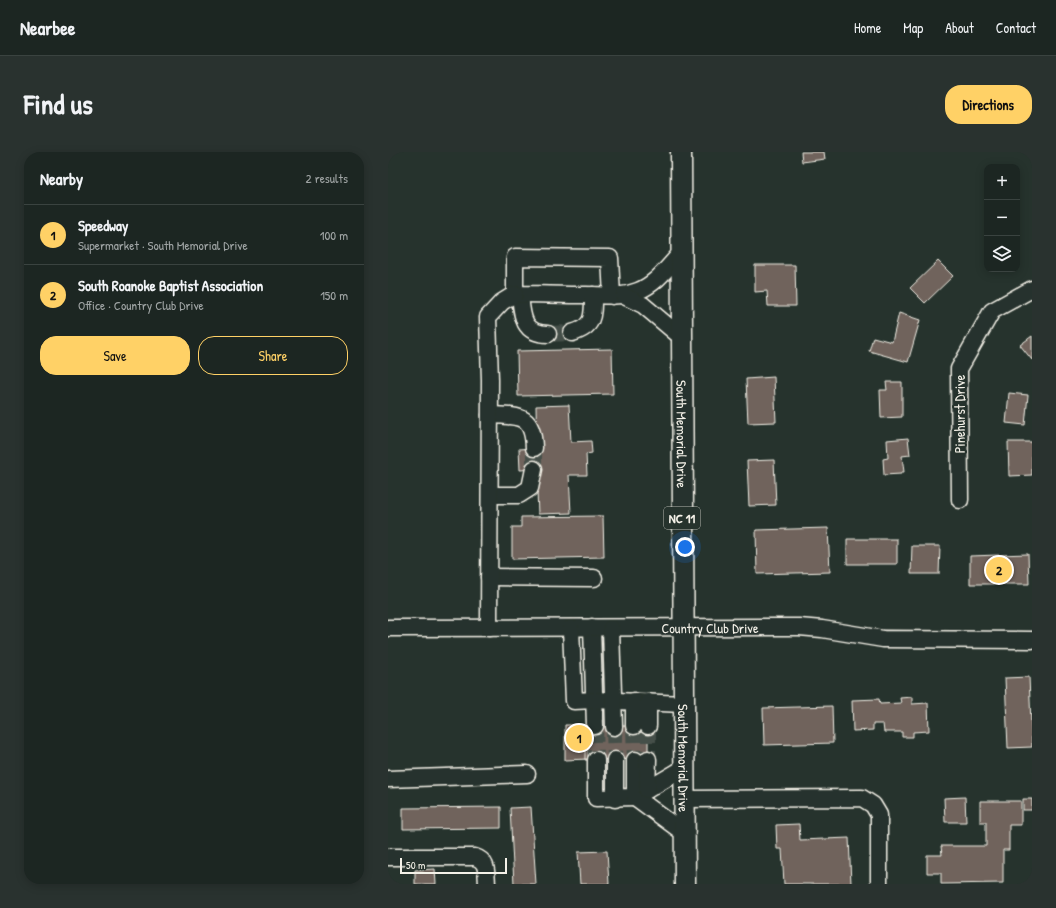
<!DOCTYPE html>
<meta charset="utf-8">
<style>
:root{--surface:#1c2622;--page:#29322f;--text:#f1f3f6;--muted:#a0a5a5;--line:#3a4340;--accent:#ffd166}
body{margin:0;font-family:"Patrick Hand",sans-serif;background:var(--page);color:var(--text)}
.controls{position:absolute;right:12px;top:12px;display:grid;overflow:hidden;border-radius:8px;box-shadow:0 2px 10px #0003}
.controls button{width:36px;height:36px;display:grid;place-items:center;padding:0;border:0;border-bottom:1px solid var(--line);background:var(--surface);color:var(--text);font:20px sans-serif}
.scale{position:absolute;left:12px;bottom:10px;width:107px;box-sizing:border-box;padding-left:4px;border:2px solid #f4f1e8;border-top:0;font-size:11px;line-height:14px;white-space:nowrap;color:#f4f1e8;-webkit-text-stroke:3px #26332d;paint-order:stroke}
.you{position:absolute;left:297px;top:395px;width:14px;height:14px;margin:-10px;border:3px solid #fff;border-radius:50%;background:#1a73e8;box-shadow:0 0 0 6px #1a73e833}
.badge{display:grid;place-items:center;width:26px;height:26px;border-radius:50%;background:var(--accent);color:#111;font-size:13px;font-weight:700}
.pin{position:absolute;translate:-50% -50%;border:2px solid #fff;box-shadow:0 1px 4px #0006}
.list{margin:0;padding:0;list-style:none}
h2{display:flex;justify-content:space-between;align-items:center;height:52px;margin:0;padding:0 16px;font-size:17px}
h2 small{font-size:13px;font-weight:400;color:var(--muted)}
.list li{display:grid;grid-template-columns:26px 1fr auto;gap:12px;align-items:center;box-sizing:border-box;height:60px;padding:0 16px;border-top:1px solid var(--line)}
.list b{display:block;font-size:15px;white-space:nowrap}
.list p{margin:0;font-size:13px;white-space:nowrap;color:var(--muted)}
.list em{font-size:13px;font-style:normal;color:var(--muted)}
.actions{display:flex;gap:8px;padding:12px 16px}
.actions a{flex:1;padding:9px 0;border:1px solid var(--accent);border-radius:16px;text-align:center;font-size:14px;color:var(--accent)}
.actions .main{background:var(--accent);color:#111}
.icon{flex:none;width:22px;height:22px;fill:none;stroke:currentColor;stroke-width:2;stroke-linecap:round;stroke-linejoin:round}
.map{position:relative;flex:none;width:644px;height:732px;overflow:hidden;border-radius:16px}
header{display:flex;align-items:center;gap:24px;box-sizing:border-box;height:56px;padding:0 20px;background:var(--surface);border-bottom:1px solid var(--line)}
header strong{font-size:19px}
nav{display:flex;gap:22px;margin-inline-start:auto;font-size:14px}
.intro{display:flex;align-items:center;justify-content:space-between;box-sizing:border-box;height:96px;padding:0 24px}
h1{margin:0;font-size:28px}
.button{padding:10px 18px;border-radius:16px;background:var(--accent);color:#111;font-size:14px;font-weight:700}
main{display:flex;gap:24px;padding:0 24px}
aside{flex:1;background:var(--surface);border-radius:16px;box-shadow:0 2px 10px #0003}
.map>svg:first-child{display:block}
</style>
<header>
<strong>Nearbee</strong>
<nav><a>Home</a><a>Map</a><a>About</a><a>Contact</a></nav>
</header>
<div class="intro"><h1>Find us</h1><a class="button">Directions</a></div>
<main>
<aside>
<h2>Nearby<small>2 results</small></h2>
<ul class="list">
<li><span class="badge">1</span><div><b>Speedway</b><p>Supermarket · South Memorial Drive</p></div><em>100 m</em></li>
<li><span class="badge">2</span><div><b>South Roanoke Baptist Association</b><p>Office · Country Club Drive</p></div><em>150 m</em></li>
</ul>
<div class="actions"><a class="main">Save</a><a>Share</a></div>
</aside>
<div class="map">
<svg width="644" height="732" viewBox="0 0 644 732">
<rect width="100%" height="100%" fill="#26332d"/>
<filter id="ink" filterUnits="userSpaceOnUse"><feTurbulence type="fractalNoise" baseFrequency=".025" numOctaves="2"/><feDisplacementMap in="SourceGraphic" scale="8" xChannelSelector="R" yChannelSelector="G"/><feConvolveMatrix kernelMatrix="1 2 1 2 8 2 1 2 1" color-interpolation-filters="sRGB"/></filter>
<g filter="url(#ink)">
<!-- building -->
<path fill="#6f635b" stroke="#f4f1e8" d="M413,0H436L437,7L414,10Z
M550,109L565,124L537,151L522,136Z
M367,113H407L408,154H380L379,139L367,140Z
M511,161L532,168L520,210L481,199L485,185L504,190Z
M644,184V208L632,193Z
M224,197L225,242L130,244L129,199Z
M386,225L388,270L360,271L358,227Z
M498,230H514V265L493,266L492,238H499Z
M621,241L640,243L637,273L618,271Z
M181,253L183,290L203,289L204,301L198,302L199,323H181L183,361L150,362L148,317L132,318L131,297L149,296L148,254Z
M520,286L522,303L514,304L516,320H513V322L496,323L495,307L500,306L499,288Z
M620,290H644V323L621,324Z
M386,308L388,353L361,354L359,309Z
M215,364L216,405L124,407V375H133V365Z
M440,376L442,420L369,422L368,378Z
M459,387H509V412H459Z
M524,394H552L551,422H523Z
M640,402L641,432H582V404Z
M641,525L644,595L620,596L617,526Z
M524,545V552L540,551L541,579L525,580V585H514V580H496L495,572H485V578L465,579L464,548L491,547L492,552L513,551L512,546Z
M444,554L445,591L376,593L375,556Z
M177,573H200V607L177,608Z
M197,574H260V607L197,608Z
M577,645L578,670H557L556,646Z
M635,647H644V658H635Z
M592,649H633V673H621V698H615V731L553,732V721H539V703H554L553,694H598V670H592Z
M113,655V676L15,677V656Z
M143,655L148,732H126L122,656Z
M411,672L412,688L461,686L463,732H396L394,697H389L388,673Z
M219,699L221,732H192L190,700Z
M47,717L48,732H27V718Z"/>
<g fill="none" stroke-linecap="round" stroke-linejoin="round">
<!-- minor-tunnel -->
<path stroke="#455049" stroke-width="16" stroke-dasharray="16 8" stroke-linecap="butt" d="M160,182L184,181
M146,317V296
M207,574L208,608
M246,574L247,608
M260,574V607
M226,575L227,608"/>
<!-- minor casing -->
<g stroke="#f4f1e8" stroke-width="19">
<g id="minor">
<path d="M132,142C134,163 134,182 160,182"/>
<path d="M224,144L222,106L127,105V142C150,142 174,143 198,143C215,143 233,146 250,139C268,132 280,115 293,101"/>
<path d="M236,144L255,153L293,185"/>
<path d="M184,181C206,175 205,164 205,143"/>
<path d="M102,263C131,264 145,262 146,296"/>
<path d="M102,343H131L142,336L146,317"/>
<path d="M572,348L571,217L604,159L644,137"/>
<path d="M101,425L206,426"/>
<path d="M204,475L207,574"/>
<path id="s1" d="M0,476L411,475L434,477L495,487L644,488"/>
<path d="M101,476L102,228L100,165L114,150L127,142"/>
<path d="M183,476L186,549L207,548L295,552"/>
<path d="M223,476L226,575"/>
<path d="M246,549V574"/>
<path d="M260,550V574"/>
<path d="M208,608V646L247,645L296,616"/>
<path d="M247,608V645L296,681"/>
<path d="M0,627L139,622"/>
<path d="M259,638L260,607"/>
<path d="M227,647V608"/>
<path d="M296,647L474,646L485,653L491,663V732"/>
<path d="M0,705H87C100,709 98,720 99,732"/>
</g>
</g>
<!-- major casing -->
<g stroke="#f4f1e8" stroke-width="23">
<g id="major">
<path id="s2" d="M293,0L297,732"/>
</g>
</g>
<!-- minor -->
<use href="#minor" stroke="#26332d" stroke-width="16"/>
<!-- major -->
<use href="#major" stroke="#26332d" stroke-width="20"/>
</g>
</g>
<g text-anchor="middle" dominant-baseline="central" stroke-width="4" stroke-linejoin="round" paint-order="stroke">
<!-- shield labels -->
<rect fill="#26332d" stroke="#b6b8b0" stroke-width="1" x="276" y="355" width="36" height="22" rx="3"/>
<g font-size="13" font-weight="bold" fill="#f4f1e8">
<text x="294" y="366">NC 11</text>
</g>
<!-- street labels -->
<g font-size="14" fill="#f4f1e8" stroke="#26332d">
<text transform="translate(571 262) rotate(-90)">Pinehurst Drive</text>
<text stroke="none"><textPath href="#s2" startOffset="282">South Memorial Drive</textPath></text>
<text stroke="none"><textPath href="#s1" startOffset="322">Country Club Drive</textPath></text>
<text stroke="none"><textPath href="#s2" startOffset="606">South Memorial Drive</textPath></text>
</g>
</g>
</svg>
<div class="controls">
<button>+</button>
<button>−</button>
<button><svg class="icon" aria-label="layers" viewBox="0 0 24 24"><path d="M12 4l9 5-9 5-9-5zM3 14l9 5 9-5"/></svg></button>
</div>
<div class="scale">50 m</div>
<div class="you"></div>
<div class="pin badge" style="left:191px;top:586px">1</div>
<div class="pin badge" style="left:611px;top:418px">2</div>
</div>
</main>
